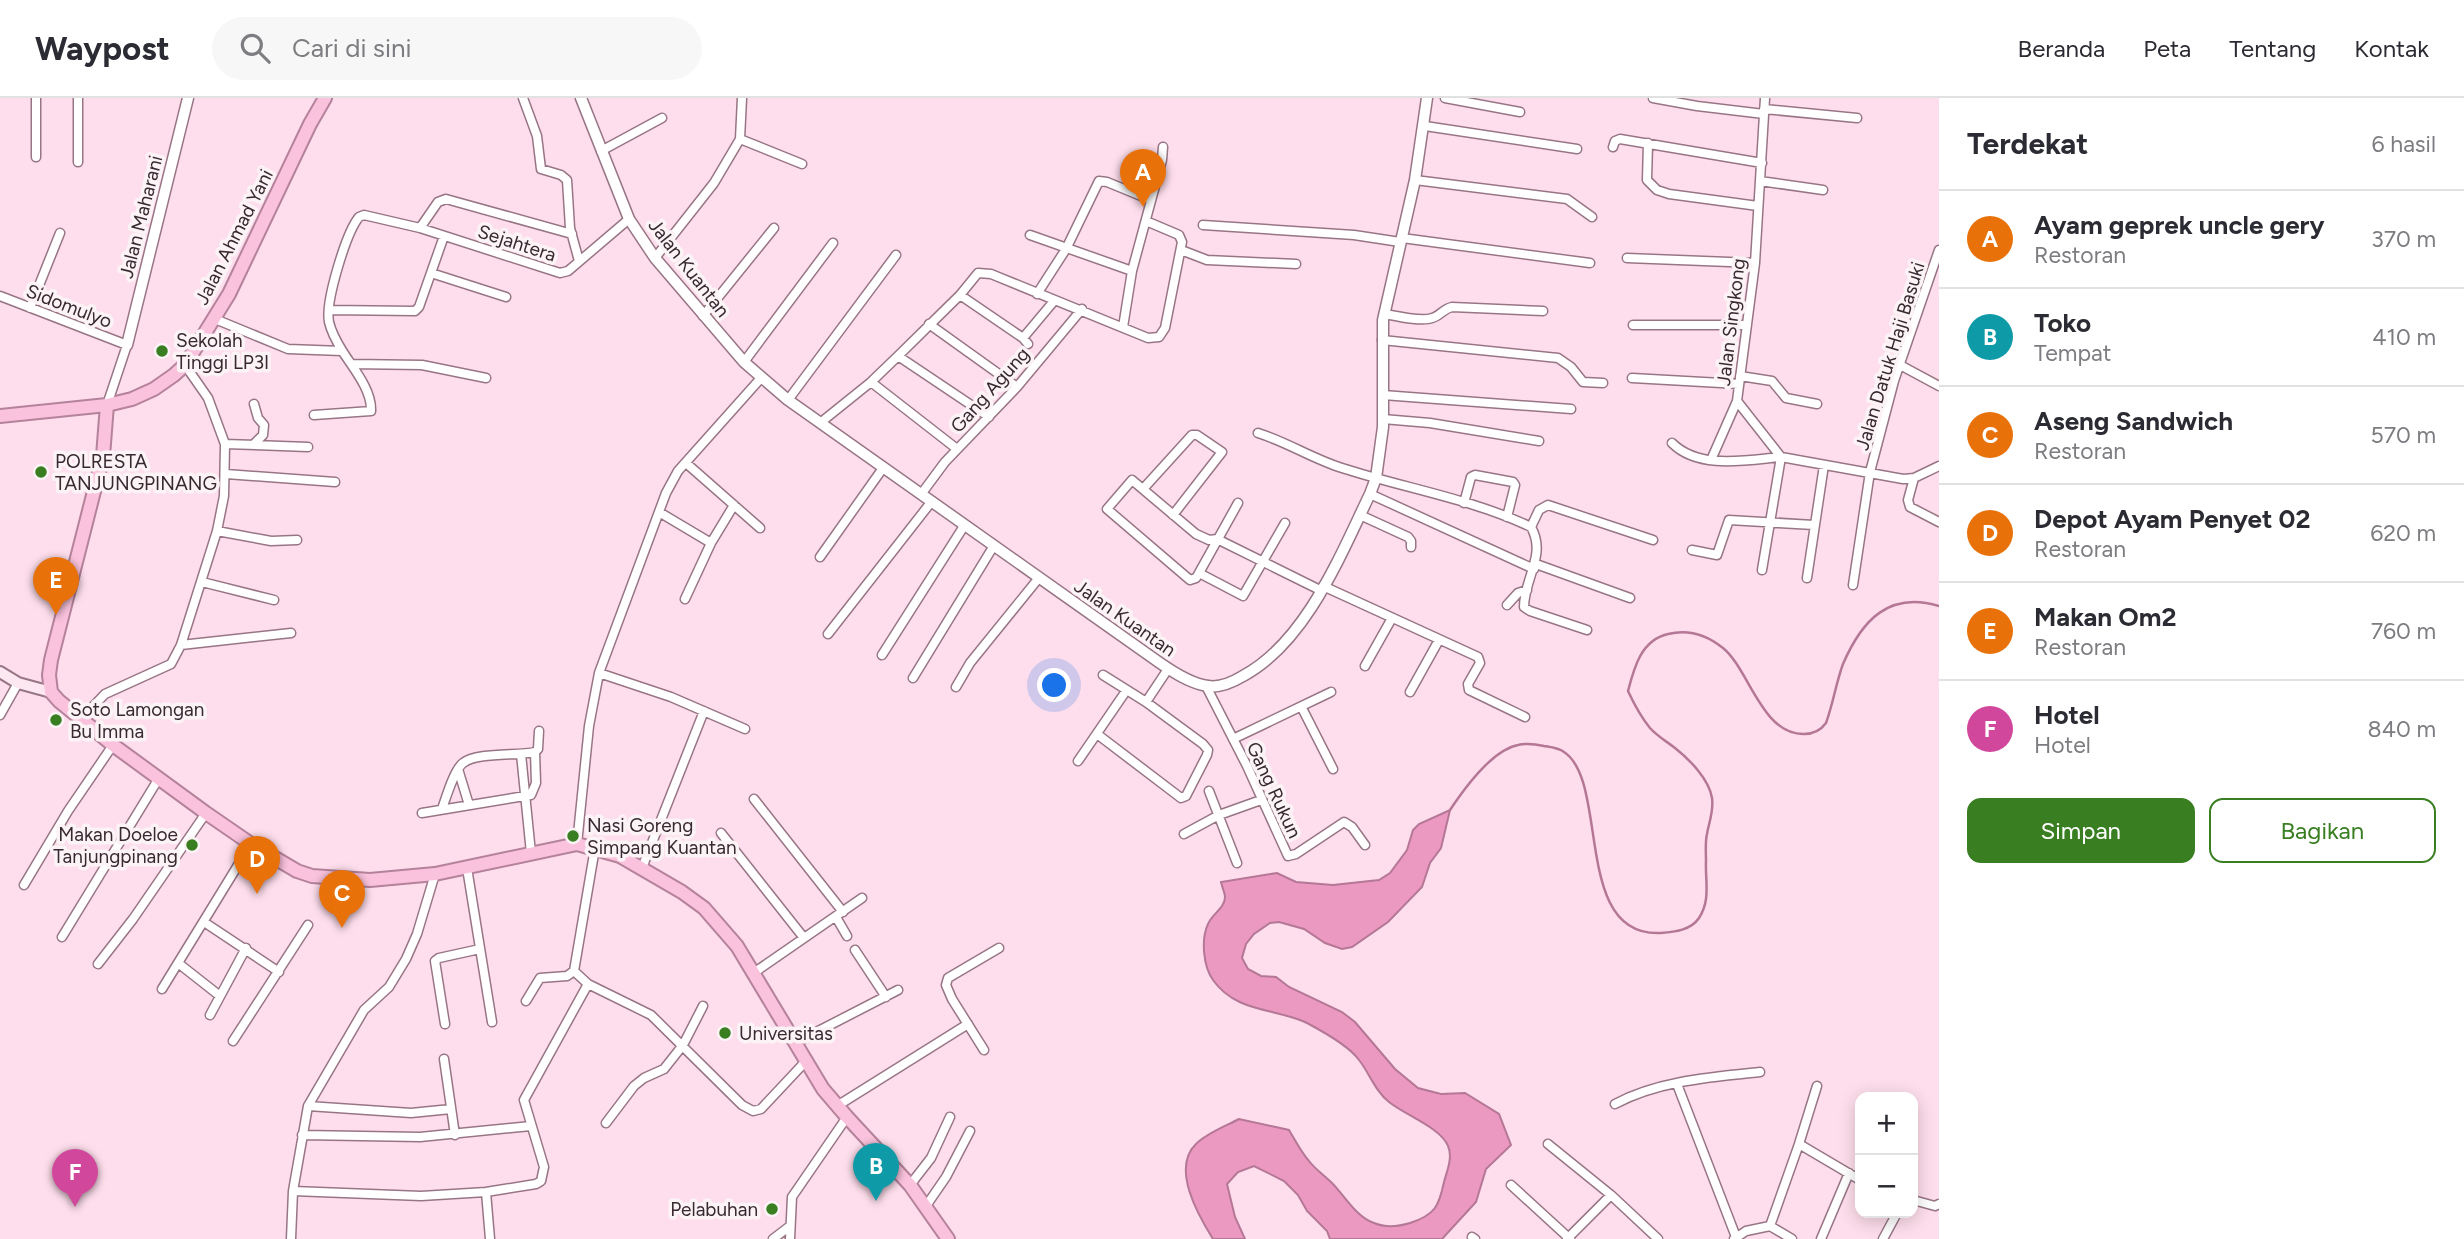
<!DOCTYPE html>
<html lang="id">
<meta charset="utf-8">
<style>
:root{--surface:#fff;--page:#f7f7f7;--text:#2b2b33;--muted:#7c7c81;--line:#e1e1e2;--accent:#397e21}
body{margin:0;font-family:Figtree,sans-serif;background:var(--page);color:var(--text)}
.controls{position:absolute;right:21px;bottom:21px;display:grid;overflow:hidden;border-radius:14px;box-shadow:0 4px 18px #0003}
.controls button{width:63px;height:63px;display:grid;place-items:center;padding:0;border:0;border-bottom:2px solid var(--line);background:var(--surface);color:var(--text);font:35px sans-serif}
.you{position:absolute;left:1055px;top:588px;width:24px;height:24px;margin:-18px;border:5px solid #fff;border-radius:50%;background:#1a73e8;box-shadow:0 0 0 10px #1a73e833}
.badge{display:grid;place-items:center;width:46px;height:46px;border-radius:50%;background:var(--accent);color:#fff;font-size:23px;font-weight:700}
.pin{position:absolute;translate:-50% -58px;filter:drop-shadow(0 2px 4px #0008)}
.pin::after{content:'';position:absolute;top:37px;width:24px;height:21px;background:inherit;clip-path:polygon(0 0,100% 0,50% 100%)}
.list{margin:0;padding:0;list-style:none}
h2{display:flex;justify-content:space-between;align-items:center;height:91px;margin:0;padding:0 28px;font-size:30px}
h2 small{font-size:23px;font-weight:400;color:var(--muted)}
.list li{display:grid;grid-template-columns:46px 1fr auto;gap:21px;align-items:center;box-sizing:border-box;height:98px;padding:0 28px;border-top:2px solid var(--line)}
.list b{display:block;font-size:26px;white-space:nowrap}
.list p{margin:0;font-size:23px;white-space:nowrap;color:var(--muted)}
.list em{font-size:23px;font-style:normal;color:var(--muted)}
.actions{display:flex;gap:14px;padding:21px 28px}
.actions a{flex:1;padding:16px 0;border:2px solid var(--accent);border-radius:14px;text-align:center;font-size:24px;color:var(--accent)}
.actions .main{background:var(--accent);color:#fff}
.icon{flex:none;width:38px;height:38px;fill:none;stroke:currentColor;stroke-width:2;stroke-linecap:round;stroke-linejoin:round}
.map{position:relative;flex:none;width:1939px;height:1141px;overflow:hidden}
header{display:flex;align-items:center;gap:42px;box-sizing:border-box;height:98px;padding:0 35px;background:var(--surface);border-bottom:2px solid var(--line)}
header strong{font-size:33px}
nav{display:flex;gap:38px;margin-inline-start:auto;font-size:24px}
.search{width:490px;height:63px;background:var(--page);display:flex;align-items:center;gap:18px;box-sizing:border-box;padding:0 24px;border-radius:38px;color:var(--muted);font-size:26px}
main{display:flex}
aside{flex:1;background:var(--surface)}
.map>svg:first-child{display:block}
</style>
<header>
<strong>Waypost</strong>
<div class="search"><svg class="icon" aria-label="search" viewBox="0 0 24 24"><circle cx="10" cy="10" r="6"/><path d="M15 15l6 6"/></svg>Cari di sini</div>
<nav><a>Beranda</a><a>Peta</a><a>Tentang</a><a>Kontak</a></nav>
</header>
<main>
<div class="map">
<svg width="1939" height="1141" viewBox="0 0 1939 1141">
<rect width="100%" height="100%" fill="#fedeec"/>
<!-- water -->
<path fill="#eb99c1" stroke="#b57796" stroke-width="2" d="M1450,712L1441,750L1430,765L1422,789L1388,824L1352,849L1342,851L1325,845L1304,831L1279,824L1270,825L1254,836L1246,846L1242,860L1248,871L1261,878L1276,879L1289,889L1342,914L1355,924L1395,971L1418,990L1441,996L1465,995L1499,1016L1511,1047L1486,1071L1476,1104L1442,1141H1330L1327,1133L1307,1113L1298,1097L1284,1083L1254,1068L1238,1074L1227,1086L1235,1119L1245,1141H1213C1198,1117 1171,1070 1196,1046C1207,1035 1226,1028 1239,1021L1289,1032C1295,1042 1301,1054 1309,1063C1315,1071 1325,1078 1332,1085C1344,1097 1357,1120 1374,1125C1386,1130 1397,1129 1410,1125C1435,1117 1439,1108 1444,1084C1447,1073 1453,1059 1448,1048C1441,1030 1405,1017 1389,1004C1375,993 1370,976 1359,962C1350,949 1322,933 1307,925C1276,910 1236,915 1213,882C1203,868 1201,841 1208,826C1212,816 1225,810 1225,799C1225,795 1222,789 1221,784L1277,775L1296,784L1333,787L1379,782L1390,775L1407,752L1413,732L1419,726Z"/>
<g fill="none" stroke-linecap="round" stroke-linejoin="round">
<!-- stream -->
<path stroke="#b57796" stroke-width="2.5" d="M1450,712C1464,691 1492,652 1518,647C1526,645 1535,646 1544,648C1550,649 1559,650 1564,654C1610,684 1572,840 1661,835C1675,834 1691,832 1699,820C1711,802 1705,782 1706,763C1706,754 1705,744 1707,736C1709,724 1714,713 1712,700C1709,681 1689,661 1675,650C1666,643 1657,638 1650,630C1641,619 1634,606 1628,593C1634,570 1641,542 1668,536C1688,531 1707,537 1723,550C1749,571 1762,637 1804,636C1813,636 1821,632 1826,625C1833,606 1836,585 1843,566C1862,522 1889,493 1939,508"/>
<!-- minor casing -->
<g stroke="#987585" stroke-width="11">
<path id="minor" d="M36,0V59
M78,0V64
M523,0L537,38L541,71L561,77L567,82L570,130L579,163
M1445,0L1520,14
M1653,0L1697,8L1764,16
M1765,0L1755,165L1737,303L1781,359L1903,381L1914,380L1939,368
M1764,11L1857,20
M1425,28L1577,51
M740,41L802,66
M1648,45L1647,82L1657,92L1669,96L1758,108
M1613,49L1615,43L1620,41L1762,65
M601,53L662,20
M1415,82L1567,101L1592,119
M1760,83L1823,92
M1203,127L1354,137L1400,144
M420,130L438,104L446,101L572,136
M1030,137L1132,173
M1402,140L1590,165
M1181,152L1207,162L1296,166
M655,160L714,85L740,41L742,0
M1627,160L1755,165
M431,175L506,199
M1037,196L1066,151L1099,83L1107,84L1151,102
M960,197L1023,240L1028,246
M0,198L127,247L107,307
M30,210L60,135
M329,212L415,213L419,209L444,138
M1385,216C1396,218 1422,224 1432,220C1440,218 1443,211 1452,209L1543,213
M703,218L774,130
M215,221L288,251L342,253
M929,226L1017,289
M1633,227H1747
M1123,229L1132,173L1162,62L1163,49
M1023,240L1054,203
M1382,242L1558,260L1571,269L1583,284L1603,285
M898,258L989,319
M744,264L833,145
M352,266L422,267L486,280
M1900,267L1939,288
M1740,278L1772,283L1786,300L1817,306
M1632,280L1739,286
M871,284L957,351
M1383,297L1571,311
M788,302L896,157
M314,317L371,313C372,292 353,270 343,254C338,246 331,233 329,224C325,204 346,135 359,119L364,117L420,130L560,175L568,173L629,121
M1383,321L1430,325L1539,343
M820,325L871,284L898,258L960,197L978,175L991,176L1148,240L1159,239L1165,230L1182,144L1179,137L1146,123
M1258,335C1287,344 1313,361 1342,370C1404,390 1472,401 1531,429C1547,457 1524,480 1524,509L1530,513L1587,532
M1672,345C1699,372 1747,362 1781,359L1762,472
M225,346L308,349
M254,346L263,337L264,327L258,320L254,306
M1711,362L1737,303
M686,365L760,430
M226,376L335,384
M1914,380L1908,402L1910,409L1939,424
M1143,391L1192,337H1197L1222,354L1173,417
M922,395L945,364L1017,289L1082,211
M1370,396L1534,471
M1464,405L1471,379L1475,377L1513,384L1515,387L1507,419
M659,414L711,445
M1360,417L1408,439L1411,443V449
M1531,429L1539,412L1548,407L1653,442
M217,433L271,443L297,442
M1217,441L1209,442L1196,436L1132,382L1107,411L1190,482L1196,480L1199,475L1238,405
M1217,441L1320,492
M1692,452L1717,457L1729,422L1814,427
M820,459L883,370
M1536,466L1630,500
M1199,475L1243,498L1285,425
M1807,480L1824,367
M202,484L274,502
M1853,487L1870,374L1894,283L1939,152
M1323,488L1478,559L1480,565L1468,586L1469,592L1525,619
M685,501L711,445L734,407
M1507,507L1518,495L1527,492
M828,536L932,403
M181,547L291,535
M882,557L964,428
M1365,568L1392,520
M599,575L671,599L745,631
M913,580L993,449
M1206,588L1247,668L1288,758L1296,756L1344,724L1352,729L1365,747
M956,589L970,565L1038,481
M1410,594L1439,542
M1146,604L1168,571
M1302,610L1333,671
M0,617L18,585
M81,621L105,596L171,566L181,547L217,433L224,398L225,346L208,300L185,267
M1097,636L1181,700L1186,698L1207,657L1208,652L1203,646L1146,604L1103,577
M1233,641L1331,594
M521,656L531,755
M1078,663L1126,593
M458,671L469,707
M1209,693L1237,765
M754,701L843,814
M442,711C446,700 454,672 463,665C477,654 517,658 535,654L538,651L539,633
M422,715L531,697L536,685L535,654
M721,735L804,840
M1184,736L1219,717L1261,702
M577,746L589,628L599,575L666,395L678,373L761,280
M595,750L574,873L588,886L651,917L742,1007L753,1013L761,1011L806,963
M467,770L492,924
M642,770L704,613
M24,787L68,713L113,647
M836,819L847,838
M204,824L279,874
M62,839L159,680
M855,852L886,899
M178,865L220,898
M98,866L133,821L206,715
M755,874L862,800
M162,891L251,746
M526,903L540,880L567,878L574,873
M210,917L246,850
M445,926L435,863L439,860L480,851
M233,943L308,827
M795,945L898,892
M984,952L952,901L946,887L948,880L999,850
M444,961L455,1037
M1677,986L1736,1139
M1615,1006C1658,983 1711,979 1760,974
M308,1008L411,1015L451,1011
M837,1008L968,926
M606,1025L634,988L644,980L664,971L683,947L703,908
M302,1037L420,1039L531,1028
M1548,1046L1611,1097L1658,1141
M1799,1046L1860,1082
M910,1087L931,1060L950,1019
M1511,1087L1570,1141
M293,1093L421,1098L486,1094L536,1086L541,1083L544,1069L524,1002L588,886
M486,1094L490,1141
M1913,1102L1935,1108L1939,1106
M926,1108L946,1079L970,1033
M1770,1128L1799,1046L1817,988
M1472,1139L1475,1141
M291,1141L293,1093L308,1008L364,912L389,889L406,861L417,836L435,776
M773,1141L790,1128
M790,1141L792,1099L847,1019
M1567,1141L1611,1097
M1734,1141L1746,1133L1770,1128L1792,1141
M1821,1141L1849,1075
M1883,1141L1897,1115"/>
</g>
<!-- tertiary casing -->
<g stroke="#987585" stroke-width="13">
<path id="tertiary" d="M581,0L629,121L655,160L744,264L788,302L1160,565C1173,574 1191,586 1208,588C1220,590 1233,584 1243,578C1306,544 1340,458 1370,396L1376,380L1383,329V222L1415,82L1427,0
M127,247L188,0"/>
</g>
<!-- secondary casing -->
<g stroke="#987585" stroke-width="14">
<path id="secondary" d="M0,574L18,585L51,594"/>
</g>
<!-- trunk casing -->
<g stroke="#b5829b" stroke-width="16">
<path id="trunk" d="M107,307L103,358L51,562L49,577L51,594L59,603L113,647L206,715L251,746L297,773L312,778L370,782L435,776L577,746L620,758L682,794L704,810L737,848L823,991L847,1019L910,1087L948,1141
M0,318L107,307L132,301L154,291L174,277L185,267L229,196L310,26L325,0"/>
</g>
<!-- minor -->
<use href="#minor" stroke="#fff" stroke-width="8"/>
<!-- tertiary -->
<use href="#tertiary" stroke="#fff" stroke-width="10"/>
<!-- secondary -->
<use href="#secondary" stroke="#fde8f2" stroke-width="10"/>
<!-- trunk -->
<use href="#trunk" stroke="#fac2dc" stroke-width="12"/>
</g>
<!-- markers -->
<g fill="#397e21" stroke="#fbf3f6" stroke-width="2.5">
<circle cx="162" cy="253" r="7"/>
<circle cx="41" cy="374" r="7"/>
<circle cx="56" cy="622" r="7"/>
<circle cx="573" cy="738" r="7"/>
<circle cx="192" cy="747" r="7"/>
<circle cx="725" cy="935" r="7"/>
<circle cx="772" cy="1111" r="7"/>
</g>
<g text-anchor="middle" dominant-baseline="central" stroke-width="7" stroke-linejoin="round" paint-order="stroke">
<!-- street labels -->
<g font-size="19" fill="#382930" stroke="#fbf3f6">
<text transform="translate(141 119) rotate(-76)">Jalan Maharani</text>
<text transform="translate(234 139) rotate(-63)">Jalan Ahmad Yani</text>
<text transform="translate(517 145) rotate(18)">Sejahtera</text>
<text transform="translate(689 170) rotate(52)">Jalan Kuantan</text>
<text transform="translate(69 208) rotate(21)">Sidomulyo</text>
<text transform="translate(1731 224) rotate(-83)">Jalan Singkong</text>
<text transform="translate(1890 258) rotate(-73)">Jalan Datuk Haji Basuki</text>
<text transform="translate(990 292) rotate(-48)">Gang Agung</text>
<text transform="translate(1125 520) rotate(35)">Jalan Kuantan</text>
<text transform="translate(1274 692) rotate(65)">Gang Rukun</text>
</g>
<!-- poi labels -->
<g font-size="19" fill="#382930" stroke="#fbf3f6" text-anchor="start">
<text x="176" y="242">Sekolah<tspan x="176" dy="22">Tinggi LP3I</tspan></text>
<text x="55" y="363">POLRESTA<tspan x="55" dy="22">TANJUNGPINANG</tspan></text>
<text x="70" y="611">Soto Lamongan<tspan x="70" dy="22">Bu Imma</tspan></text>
<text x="587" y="727">Nasi Goreng<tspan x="587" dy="22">Simpang Kuantan</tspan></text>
<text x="178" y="736" text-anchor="end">Makan Doeloe<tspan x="178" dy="22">Tanjungpinang</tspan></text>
<text x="739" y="935">Universitas</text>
<text x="758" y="1111" text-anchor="end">Pelabuhan</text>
</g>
</g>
</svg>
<div class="controls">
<button>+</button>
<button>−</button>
</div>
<div class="you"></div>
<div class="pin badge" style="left:1143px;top:109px;background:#e8710a">A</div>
<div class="pin badge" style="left:876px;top:1103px;background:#0f9aa8">B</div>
<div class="pin badge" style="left:342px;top:830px;background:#e8710a">C</div>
<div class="pin badge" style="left:257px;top:796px;background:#e8710a">D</div>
<div class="pin badge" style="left:56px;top:517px;background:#e8710a">E</div>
<div class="pin badge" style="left:75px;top:1109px;background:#d1479c">F</div>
</div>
<aside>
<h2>Terdekat<small>6 hasil</small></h2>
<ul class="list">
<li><span class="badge" style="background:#e8710a">A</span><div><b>Ayam geprek uncle gery</b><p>Restoran</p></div><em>370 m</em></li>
<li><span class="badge" style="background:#0f9aa8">B</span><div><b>Toko</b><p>Tempat</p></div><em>410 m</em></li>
<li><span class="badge" style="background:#e8710a">C</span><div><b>Aseng Sandwich</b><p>Restoran</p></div><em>570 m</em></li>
<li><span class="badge" style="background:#e8710a">D</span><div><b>Depot Ayam Penyet 02</b><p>Restoran</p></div><em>620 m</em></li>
<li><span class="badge" style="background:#e8710a">E</span><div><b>Makan Om2</b><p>Restoran</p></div><em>760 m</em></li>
<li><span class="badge" style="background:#d1479c">F</span><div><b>Hotel</b><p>Hotel</p></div><em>840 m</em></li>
</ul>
<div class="actions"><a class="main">Simpan</a><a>Bagikan</a></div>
</aside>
</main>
